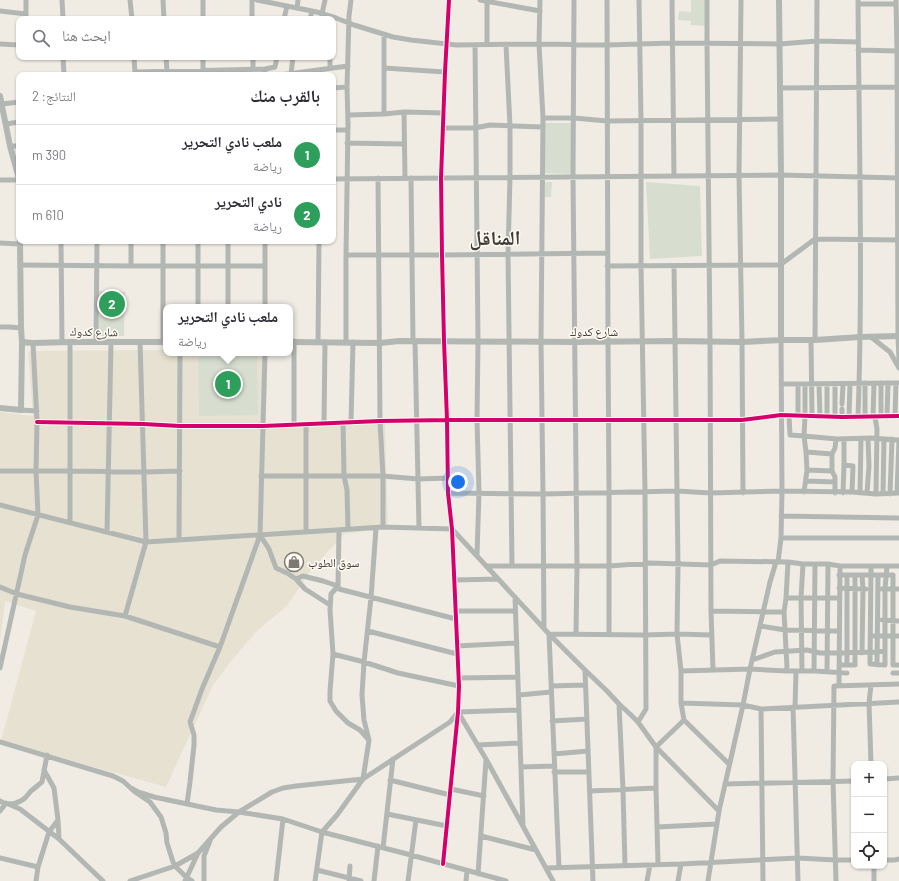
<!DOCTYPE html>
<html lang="ar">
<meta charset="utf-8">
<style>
:root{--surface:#fff;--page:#f2f2f3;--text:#2b2b33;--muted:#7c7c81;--line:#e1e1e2;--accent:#0b8043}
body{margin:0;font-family:Barlow,"Noto Naskh Arabic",sans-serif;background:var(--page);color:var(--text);direction:rtl}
.controls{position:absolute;right:12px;bottom:12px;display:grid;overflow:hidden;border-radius:8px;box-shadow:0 1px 3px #0004}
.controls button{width:36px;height:36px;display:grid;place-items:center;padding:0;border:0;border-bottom:1px solid var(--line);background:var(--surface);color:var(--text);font:20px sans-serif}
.you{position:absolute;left:458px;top:482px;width:14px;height:14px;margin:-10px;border:3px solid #fff;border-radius:50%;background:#1a73e8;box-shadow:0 0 0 6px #1a73e833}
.badge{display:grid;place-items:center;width:26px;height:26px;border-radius:50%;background:var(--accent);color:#fff;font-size:13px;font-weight:700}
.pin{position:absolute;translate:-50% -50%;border:2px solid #fff;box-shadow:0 1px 4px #0006}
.popup{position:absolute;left:163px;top:304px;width:130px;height:52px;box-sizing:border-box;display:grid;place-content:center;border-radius:8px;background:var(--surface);filter:drop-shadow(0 1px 3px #0005);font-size:13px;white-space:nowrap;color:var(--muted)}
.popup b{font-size:15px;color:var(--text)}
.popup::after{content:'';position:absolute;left:50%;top:100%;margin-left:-8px;border:8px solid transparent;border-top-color:var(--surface)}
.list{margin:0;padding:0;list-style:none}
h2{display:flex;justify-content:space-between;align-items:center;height:52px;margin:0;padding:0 16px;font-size:17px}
h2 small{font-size:13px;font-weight:400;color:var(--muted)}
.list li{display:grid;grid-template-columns:26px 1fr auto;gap:12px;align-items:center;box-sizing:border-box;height:60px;padding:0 16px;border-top:1px solid var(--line)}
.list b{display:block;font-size:15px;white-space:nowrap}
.list p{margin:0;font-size:13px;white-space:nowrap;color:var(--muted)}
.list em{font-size:13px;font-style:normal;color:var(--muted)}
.icon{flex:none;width:22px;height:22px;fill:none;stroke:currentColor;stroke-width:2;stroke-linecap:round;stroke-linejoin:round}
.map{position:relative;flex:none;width:899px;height:881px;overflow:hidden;direction:ltr}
.search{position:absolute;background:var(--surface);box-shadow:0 1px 3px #0004;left:16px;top:16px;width:320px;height:44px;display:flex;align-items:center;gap:10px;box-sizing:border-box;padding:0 14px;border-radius:8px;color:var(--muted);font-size:15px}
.panel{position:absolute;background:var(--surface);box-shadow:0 1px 3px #0004;left:16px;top:72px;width:320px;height:172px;border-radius:8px;direction:rtl}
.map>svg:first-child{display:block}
</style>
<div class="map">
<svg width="899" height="881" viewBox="0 0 899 881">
<rect width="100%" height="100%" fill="#f0ece4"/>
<!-- built -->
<path fill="#e7e1d1" d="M166,350V353H263L262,427L385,423L388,528L344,534L311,570L287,606L258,630L232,660L213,685L166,787L1,741L36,611L5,601L0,641V412L33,416L28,351Z"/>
<!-- green -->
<path fill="#d7ded0" d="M691,0H706V26L691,25V21L678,20L679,11L691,12Z
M545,123H572V174L543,173Z
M545,182H552L551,197H545Z
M646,182L700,186L702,256L650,259Z
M99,291L125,292L124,336H99Z
M198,353H257L258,415L199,416Z"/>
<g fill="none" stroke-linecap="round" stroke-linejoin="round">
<!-- minor -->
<path stroke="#b3b7b4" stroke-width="5" d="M26,0V19
M62,0L63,19
M130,0L132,19
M163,0L164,19
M252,0V19
M257,0L317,12L336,18L354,25L393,37L411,40L456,45L539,44L607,45L673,43L780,44L817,41L858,42
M480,0L540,11
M540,0L539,44L543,118L541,342L543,494L544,628
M574,0L573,177L577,566L576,634
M607,0L608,342L609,492V634
M672,0L674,176
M707,0V43L710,342L711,611L713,670
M741,0L739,175L742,342L743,493
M858,0C859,139 863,278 858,417
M896,0L897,51L898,336L899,361
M858,4H896
M297,8L298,0
M0,11L26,14
M322,14L325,0
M203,19V0
M284,19L287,6
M310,19L312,11
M384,35V114
M0,44L19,45
M487,44V0
M475,45L478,341L477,420L479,493L477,555
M506,45L510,126V177L508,254L512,566
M858,50L897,51
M63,57L64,75
M134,57L135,74
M166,57L167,71
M203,57V70
M253,57V69
M330,68V57
M384,68L445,72
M135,72L265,69L275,67L277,57
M291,74L293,57
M265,75V69
M280,75L348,66
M333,88L347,87
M780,88L899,87
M2,104L19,102
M404,112L405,178
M348,115L384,114L404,112L444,113
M543,118H574L607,121L780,119
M6,124L19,122
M444,128H475L490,125L542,127
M333,130H347
M347,143L404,144
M10,146H19
M378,178L380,421L383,476V527
M411,178L413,341
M333,179L781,175L899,178
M0,180H19
M61,241L62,342
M131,241V266
M198,241V307
M228,241V307
M265,241V307
M0,243L19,244
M346,255H442L607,253
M20,265L131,266H265
M607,266L780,265L815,239L899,240
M0,327H10L21,328
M871,337L890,352L899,368
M811,340L812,416
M815,340L817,0
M415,341L419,528
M96,342L97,241
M163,342V241
M318,342L319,241
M346,343V255L348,124L347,87L349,16L351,0
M781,384L899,383
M798,384V415
M819,384L820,416
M827,384V416
M842,404L843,384
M21,410L37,411
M789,415L790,435L804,436L805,416V384
M835,416V384
M881,416V383
M895,416L896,383
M842,417V409
M849,417L850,384
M865,417V383
M873,417L874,383
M875,417L877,429L876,494
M887,417L888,383
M37,422L143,424L180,426H263L380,421L447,420H742L781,415L842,417L899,416
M343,422L344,476L347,490L348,529
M351,422L353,342
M324,423L325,342
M294,424V341
M306,424V532
M844,439V465L853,466L852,492
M806,452L804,436L837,439L871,438L899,440
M832,454L835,448L836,439
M0,471H70L144,472L180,471
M832,471L835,477V493
M261,476H383L418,479L448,478
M806,481L835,482
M804,492L807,470L806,452L832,454V471L807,470
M448,493L543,494L677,491L710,493L784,491L852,492L876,494L899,493
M843,493L844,465
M860,493L861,439
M867,493L869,466L868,439
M897,493L899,440
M883,494L884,439
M890,494L892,439
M0,505L146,542L383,527L452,529L549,634L585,670L607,691L619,704L630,714L638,722L656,747L719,811
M781,516L899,518
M70,522V342
M339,530L338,586L339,589L456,619
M107,532L111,343
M260,535L269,549L276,568L287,573L296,579L305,589L330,605
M781,538H899
M179,540L180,353
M778,562L781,538L782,491L781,340
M486,566H609L650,563L711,565L720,561L788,562L803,564H828L840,566H899
M871,566L870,664L885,665V589L887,566
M839,575H893V665H899
M862,575L863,589L862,653
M296,579L303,576L323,581L338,586L331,594L330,610L333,654L330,691V701L336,711L348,723L360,730L368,739
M454,580L498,579
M0,587L17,594L70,607L125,616L220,647
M839,588L866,589
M882,589H899
M515,597L523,826
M786,598H839
M455,611H515
M711,611L784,612
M125,616L146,542L140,342
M882,620L899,621
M760,626L785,630L839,631
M368,631L457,654
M874,636H899
M457,646L517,643
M333,654L364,662L398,673L459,686
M752,660L775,652L807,650L820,653L877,652L885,651
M839,665H855V575
M847,665V575
M877,665L878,575
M0,668L25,555L38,515L36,471L37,422L33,343
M585,670L593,881
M681,671L750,669L786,671L787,667L784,612L786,598L788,562
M786,671H814L847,673
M802,671L801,598L803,564
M814,671L815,564
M827,672L828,564
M893,673H899
M458,678L518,677
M839,685L840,566
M551,686L585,685
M519,695L551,692
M681,703L743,705L761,709L899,702
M619,704L623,790L625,866
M793,707L798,881
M795,707L796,671
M761,709L763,881
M458,712L486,759L553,881
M684,720L729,764
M552,721L587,719
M638,722L646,709L645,491L641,266V120L639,0
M0,742L113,776L123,781L135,792L150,802L161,817L166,833L167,843L173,862L175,866L130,881
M478,745L520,743
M554,754L588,751
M871,764L869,703L871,685
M521,767L554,766
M554,772H589
M884,779L899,778
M390,780L450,795
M725,784L854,781
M131,788L138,792L154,797L216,810L239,812L283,819L322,832L411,855L506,881
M451,789L484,796
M590,791L656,788
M0,801C7,806 18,804 25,798C27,796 29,793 31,791C35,788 38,785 42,782L47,755
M187,804L190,782L194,745V735L190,722L202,689L220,647L260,535L265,353
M0,811L6,803L20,809L59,839
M387,814L447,826
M58,820L59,839L103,881
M657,827L717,824
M481,836L536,850
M383,848L393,759
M0,858L38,867
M884,860H895L899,859
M443,864L458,712L459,686L452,529L448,493L447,420L444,341L442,255L441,178L445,72L449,0
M658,864L656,788V747L684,720L681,703V671L677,634L678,565L674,266
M874,866V881
M546,868L681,864L798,858L835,860H854
M559,868L549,634L645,635L677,634L711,635
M317,870L361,881
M478,874L486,760
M36,881L38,867L49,832L58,820L54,788L44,770
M185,881L198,853
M192,881L187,878L175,866L198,853L221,827L239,812L272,792L283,788L296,786L363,779L450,722L458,712L519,710
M204,881V856L210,841
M276,881L283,819
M315,881L322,832L337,815L363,779L369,740L364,720L362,695L364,662L371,598L376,528
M349,881L350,866
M374,881L378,846
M408,881L416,820
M466,881L467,871
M647,881L650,865
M678,881L681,864
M708,881L719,811L743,705L750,669L770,582L776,562
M836,881L833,781L834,686L899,684"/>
<!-- tertiary -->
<path stroke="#b3b7b4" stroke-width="6" d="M779,0L781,175V340
M0,96L10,146L19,179
M22,342L33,343L70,342H166
M290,342L380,343L399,341L575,342L675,341L742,342L781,340H815L860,337L899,336
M0,408L21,410L22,342L21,328L20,241"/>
<!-- cycleway casing -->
<g stroke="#fffbf3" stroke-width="6">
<path id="cycleway" d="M37,422L143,424L180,426H263L380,421L447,420H742L781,415L842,417L899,416
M443,864L458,712L459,686L452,529L448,493L447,420L444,341L442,255L441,178L445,72L449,0"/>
</g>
<!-- cycleway -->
<use href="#cycleway" stroke="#d6006c" stroke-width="4"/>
</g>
<!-- icons -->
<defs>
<g id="shop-ring" transform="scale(1)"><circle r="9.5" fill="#fffbf3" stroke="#7c7972" stroke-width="1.5"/><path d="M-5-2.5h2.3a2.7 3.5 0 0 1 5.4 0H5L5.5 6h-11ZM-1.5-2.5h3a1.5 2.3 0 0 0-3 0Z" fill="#7c7972"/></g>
</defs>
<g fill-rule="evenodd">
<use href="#shop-ring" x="294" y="562"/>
</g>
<g text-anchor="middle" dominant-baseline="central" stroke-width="3" stroke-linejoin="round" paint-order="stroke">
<!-- street labels -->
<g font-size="12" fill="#3d3b35" stroke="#fffbf3">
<text transform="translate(94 331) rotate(1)">شارع كدوك</text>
<text x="594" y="331">شارع كدوك</text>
</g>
<!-- poi labels -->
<g font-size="12" fill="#3d3b35" stroke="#fffbf3" text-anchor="start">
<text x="308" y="562">سوق الطوب</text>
</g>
<!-- town labels -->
<g font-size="20" font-weight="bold" fill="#3d3b35" stroke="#fffbf3">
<text x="495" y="237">المناقل</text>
</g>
</g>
</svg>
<div class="controls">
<button>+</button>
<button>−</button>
<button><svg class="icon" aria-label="locate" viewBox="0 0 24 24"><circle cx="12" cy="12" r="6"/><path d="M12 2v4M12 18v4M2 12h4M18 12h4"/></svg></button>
</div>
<div class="you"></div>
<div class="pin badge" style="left:228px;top:384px;background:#2e9e5b">1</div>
<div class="popup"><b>ملعب نادي التحرير</b>رياضة</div>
<div class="pin badge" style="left:112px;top:304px;background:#2e9e5b">2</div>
<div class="search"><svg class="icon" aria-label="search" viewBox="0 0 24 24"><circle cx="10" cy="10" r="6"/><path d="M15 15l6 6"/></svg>ابحث هنا</div>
<section class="panel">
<h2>بالقرب منك<small>النتائج: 2</small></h2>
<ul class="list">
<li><span class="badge" style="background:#2e9e5b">1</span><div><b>ملعب نادي التحرير</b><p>رياضة</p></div><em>390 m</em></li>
<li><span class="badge" style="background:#2e9e5b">2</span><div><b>نادي التحرير</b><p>رياضة</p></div><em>610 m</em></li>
</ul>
</section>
</div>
